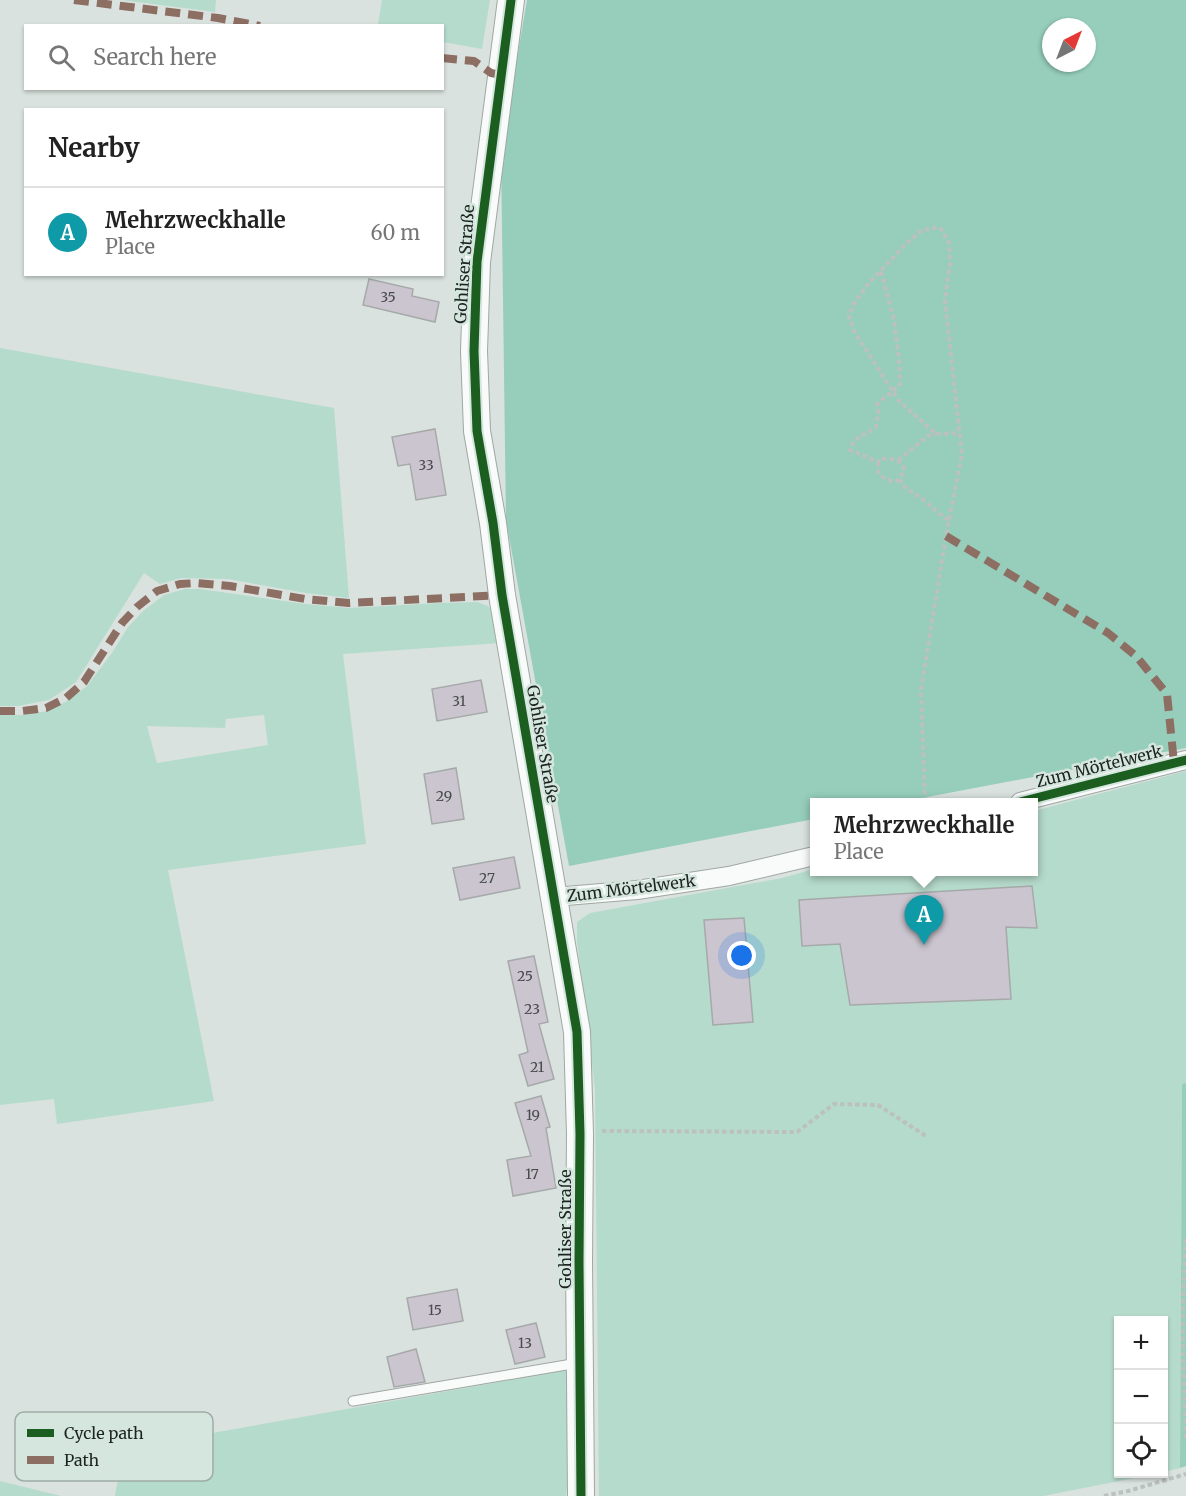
<!DOCTYPE html>
<meta charset="utf-8">
<style>
:root{--surface:#fff;--page:#f6f6f6;--text:#222;--muted:#767676;--line:#e0e0e0;--accent:#5f6662}
body{margin:0;font-family:Merriweather,serif;background:var(--page);color:var(--text)}
.controls{position:absolute;right:18px;bottom:18px;display:grid;overflow:hidden;border-radius:0px;box-shadow:0 2px 4px #0004}
.controls button{width:54px;height:54px;display:grid;place-items:center;padding:0;border:0;border-bottom:2px solid var(--line);background:var(--surface);color:var(--text);font:30px sans-serif}
.compass{position:absolute;left:1042px;top:18px;width:54px;height:54px;border-radius:50%;background:var(--surface);box-shadow:0 2px 4px #0004;rotate:42deg}
.you{position:absolute;left:742px;top:956px;width:21px;height:21px;margin:-15px;border:4px solid #fff;border-radius:50%;background:#1a73e8;box-shadow:0 0 0 9px #1a73e833}
.badge{display:grid;place-items:center;width:39px;height:39px;border-radius:50%;background:var(--accent);color:#fff;font-size:20px;font-weight:700}
.pin{position:absolute;translate:-50% -50px;filter:drop-shadow(0 2px 3px #0008)}
.pin::after{content:'';position:absolute;top:32px;width:21px;height:18px;background:inherit;clip-path:polygon(0 0,100% 0,50% 100%)}
.popup{position:absolute;left:810px;top:798px;width:228px;height:78px;box-sizing:border-box;display:grid;place-content:center;border-radius:0px;background:var(--surface);filter:drop-shadow(0 2px 4px #0005);font-size:20px;white-space:nowrap;color:var(--muted)}
.popup b{font-size:22px;color:var(--text)}
.popup::after{content:'';position:absolute;left:50%;top:100%;margin-left:-12px;border:12px solid transparent;border-top-color:var(--surface)}
.list{margin:0;padding:0;list-style:none}
h2{display:flex;justify-content:space-between;align-items:center;height:78px;margin:0;padding:0 24px;font-size:26px}
h2 small{font-size:20px;font-weight:400;color:var(--muted)}
.list li{display:grid;grid-template-columns:39px 1fr auto;gap:18px;align-items:center;box-sizing:border-box;height:90px;padding:0 24px;border-top:2px solid var(--line)}
.list b{display:block;font-size:22px;white-space:nowrap}
.list p{margin:0;font-size:20px;white-space:nowrap;color:var(--muted)}
.list em{font-size:20px;font-style:normal;color:var(--muted)}
.icon{flex:none;width:33px;height:33px;fill:none;stroke:currentColor;stroke-width:2;stroke-linecap:round;stroke-linejoin:round}
.map{position:relative;flex:none;width:1186px;height:1496px;overflow:hidden}
.search{position:absolute;background:var(--surface);box-shadow:0 2px 4px #0004;left:24px;top:24px;width:420px;height:66px;display:flex;align-items:center;gap:15px;box-sizing:border-box;padding:0 21px;border-radius:0px;color:var(--muted);font-size:22px}
.panel{position:absolute;background:var(--surface);box-shadow:0 2px 4px #0004;left:24px;top:108px;width:420px;height:168px;border-radius:0px}
.map>svg:first-child{display:block}
</style>
<div class="map">
<svg width="1186" height="1496" viewBox="0 0 1186 1496">
<rect width="100%" height="100%" fill="#d9e2de"/>
<!-- green -->
<path fill="#b5dbcc" fill-rule="evenodd" d="M122,0H216L215,12Z
M382,0H490L482,49L443,42L442,26L378,25Z
M0,348L334,408L349,598L306,593L228,579L181,578L160,584L144,573L76,682L49,700L18,706H0Z
M185,589H200L305,604L350,608L440,603L477,602L488,606L494,613L500,643L343,654L366,844L168,870L214,1101L57,1124L54,1099L0,1105V715H23L48,711L67,701L87,686L112,653L128,627L143,611L164,595ZM264,715L268,745L157,763L147,726L225,728L226,719Z
M1186,771V1083L1182,1084L1180,1468L1164,1472V1320H1118V1474H1155L1043,1496H599L595,1089L577,941V922L590,913L782,878L814,869V872H1034V811Z
M571,1369L568,1477L566,1496H115L123,1449Z
M0,1481L61,1496H0Z"/>
<!-- forest -->
<path fill="#96cebb" fill-rule="evenodd" d="M527,0H1186V748L901,802H814V819L569,866L506,520L501,153ZM1051,27H1087V63H1051Z
M1186,1083V1466L1180,1468L1182,1084Z"/>
<!-- building -->
<path fill="#cbc5cf" stroke="#a6a9a9" stroke-width="1.5" d="M369,279L413,289L412,296L439,302L435,322L363,305Z
M435,429L446,495L416,500L410,464L398,466L392,437Z
M481,680L487,712L437,721L432,689Z
M456,768L464,819L432,824L424,774Z
M514,857L520,888L460,900L453,868Z
M1032,886L1037,928L1006,927L1011,999L850,1005L840,944L802,946L799,900Z
M744,918L753,1022L713,1025L704,920Z
M534,956L548,1022L539,1024L554,1079L528,1086L519,1055L528,1052L508,961Z
M541,1096L550,1127L546,1128L556,1188L513,1196L507,1160L531,1156L515,1103Z
M457,1289L463,1321L413,1330L407,1298Z
M536,1323L545,1357L515,1364L506,1330Z
M416,1349L425,1382L394,1387L387,1357Z"/>
<g fill="none" stroke-linecap="round" stroke-linejoin="round">
<!-- lane casing -->
<g stroke="#a0a7a4" stroke-width="11">
<path id="lane" d="M353,1401L578,1363"/>
</g>
<!-- street casing -->
<g stroke="#a0a7a4" stroke-width="20">
<path id="street" d="M1020,802L1186,760
M554,897L637,890L729,876L814,856"/>
</g>
<!-- secondary casing -->
<g stroke="#a0a7a4" stroke-width="28">
<path id="secondary" d="M511,0L477,262L474,351L477,431L493,523L502,595L577,1032L580,1134L579,1261L581,1496"/>
</g>
<!-- path -->
<path stroke="#bcc0be" stroke-width="4" stroke-dasharray="4.5 3" stroke-linecap="butt" d="M898,460L928,436L936,434
M878,462C875,475 885,481 897,481C913,465 897,457 880,459L878,462L850,450C854,435 865,436 876,427L878,411L877,405C884,396 893,393 900,384L899,360L894,320L881,271
M900,479L903,486L921,498L945,518L949,520
M925,802L921,690L946,536L962,455L945,301L950,263L949,243L942,230L937,227L921,231L907,243L869,283L853,305L849,317L854,331L899,401L936,434L959,433
M602,1131L797,1132L834,1104L878,1105L926,1136
M1186,1239C1181,1306 1183,1373 1186,1440
M1104,1496L1128,1491L1186,1474"/>
<!-- lane -->
<use href="#lane" stroke="#f9fbfa" stroke-width="9"/>
<!-- street -->
<use href="#street" stroke="#f9fbfa" stroke-width="18"/>
<!-- secondary -->
<use href="#secondary" stroke="#f9fbfa" stroke-width="26"/>
<!-- quiet -->
<path stroke="#8d6e63" stroke-width="8" stroke-dasharray="15 8" stroke-linecap="butt" d="M74,0L218,18L260,26
M442,58L474,61L491,73L502,75
M946,536L1108,633L1136,656L1167,694L1174,763
M0,711H22L46,708L66,698L84,682L122,623L137,607L157,591L180,584L197,583L230,586L305,599L349,603L502,595"/>
<!-- cycleway casing -->
<g stroke="#d5e6df" stroke-width="13">
<path id="cycleway" d="M511,0L477,262L474,351L477,431L493,523L502,595L577,1032L580,1134L579,1261L581,1496
M1020,802L1186,760"/>
</g>
<!-- cycleway -->
<use href="#cycleway" stroke="#1b5e20" stroke-width="9"/>
</g>
<g text-anchor="middle" dominant-baseline="central" stroke-width="5" stroke-linejoin="round" paint-order="stroke">
<!-- number labels -->
<g font-size="14" fill="#484c4c">
<text x="388" y="297">35</text>
<text x="426" y="465">33</text>
<text x="459" y="701">31</text>
<text x="444" y="796">29</text>
<text x="487" y="878">27</text>
<text x="525" y="976">25</text>
<text x="532" y="1009">23</text>
<text x="537" y="1067">21</text>
<text x="533" y="1115">19</text>
<text x="532" y="1174">17</text>
<text x="435" y="1310">15</text>
<text x="525" y="1343">13</text>
</g>
<!-- street labels -->
<g font-size="16" fill="#1d2320" stroke="#d5e6df">
<text transform="translate(464 264) rotate(-86)">Gohliser Straße</text>
<text transform="translate(543 744) rotate(80)">Gohliser Straße</text>
<text transform="translate(1099 766) rotate(-14)">Zum Mörtelwerk</text>
<text transform="translate(631 888) rotate(-7)">Zum Mörtelwerk</text>
<text transform="translate(565 1229) rotate(-90)">Gohliser Straße</text>
</g>
</g>
<!-- legend -->
<rect x="15" y="1412" width="198" height="69" rx="9" fill="#d5e6df" stroke="#9eaca6" stroke-width="1.5"/>
<rect x="27" y="1429" width="27" height="8" fill="#1b5e20"/>
<rect x="27" y="1456" width="27" height="8" fill="#8d6e63"/>
<g font-size="16" fill="#1d2320">
<text x="64" y="1439">Cycle path</text>
<text x="64" y="1466">Path</text>
</g>
</svg>
<div class="controls">
<button>+</button>
<button>−</button>
<button><svg class="icon" aria-label="locate" viewBox="0 0 24 24"><circle cx="12" cy="12" r="6"/><path d="M12 2v4M12 18v4M2 12h4M18 12h4"/></svg></button>
</div>
<svg class="compass" viewBox="-18 -18 36 36"><path d="M0-13l5 13h-10z" fill="#e53935"/><path d="M0 13l5-13h-10z" fill="#767676"/></svg>
<div class="you"></div>
<div class="pin badge" style="left:924px;top:945px;background:#0f9aa8">A</div>
<div class="popup"><b>Mehrzweckhalle</b>Place</div>
<div class="search"><svg class="icon" aria-label="search" viewBox="0 0 24 24"><circle cx="10" cy="10" r="6"/><path d="M15 15l6 6"/></svg>Search here</div>
<section class="panel">
<h2>Nearby<small></small></h2>
<ul class="list">
<li><span class="badge" style="background:#0f9aa8">A</span><div><b>Mehrzweckhalle</b><p>Place</p></div><em>60 m</em></li>
</ul>
</section>
</div>
